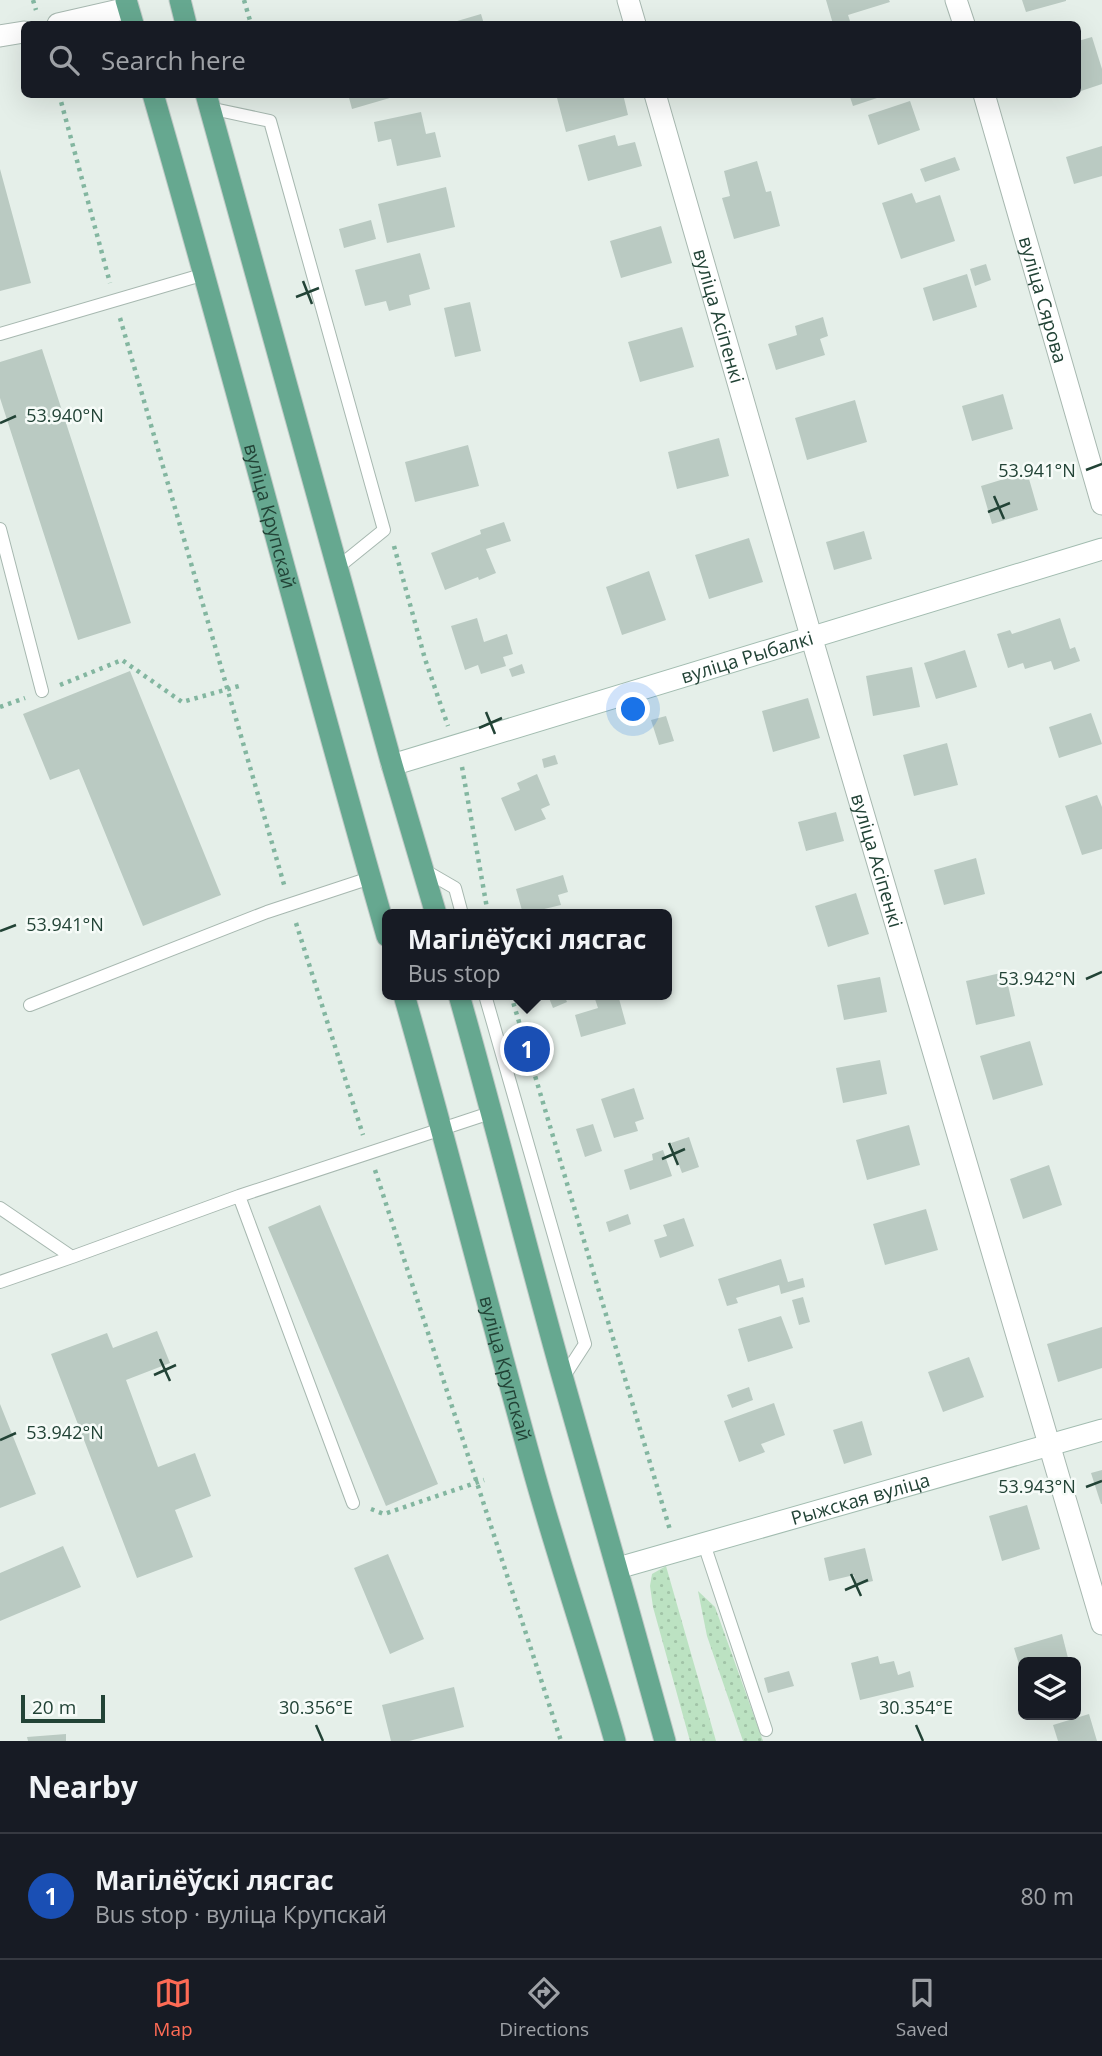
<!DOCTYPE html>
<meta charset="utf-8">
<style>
:root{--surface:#171b24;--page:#242831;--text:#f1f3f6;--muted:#9ea1a6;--line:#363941;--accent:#fd6b55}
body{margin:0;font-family:"Open Sans",sans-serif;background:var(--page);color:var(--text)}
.controls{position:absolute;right:21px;bottom:21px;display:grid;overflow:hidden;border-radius:10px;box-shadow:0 7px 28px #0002}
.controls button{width:63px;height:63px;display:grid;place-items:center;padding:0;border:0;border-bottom:2px solid var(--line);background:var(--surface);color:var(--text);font:35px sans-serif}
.scale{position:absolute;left:21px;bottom:18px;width:84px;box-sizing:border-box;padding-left:7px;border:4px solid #224336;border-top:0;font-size:19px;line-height:24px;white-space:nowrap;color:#224336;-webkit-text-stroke:5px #f6fbf8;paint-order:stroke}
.you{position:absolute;left:634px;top:710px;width:24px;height:24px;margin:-18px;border:5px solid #fff;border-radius:50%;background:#1a73e8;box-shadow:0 0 0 10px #1a73e833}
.badge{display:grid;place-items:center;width:46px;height:46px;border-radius:50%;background:var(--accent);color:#fff;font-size:23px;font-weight:700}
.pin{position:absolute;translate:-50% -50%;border:4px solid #fff;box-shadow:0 2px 7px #0006}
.popup{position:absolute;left:382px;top:909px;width:290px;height:91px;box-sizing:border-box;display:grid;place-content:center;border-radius:10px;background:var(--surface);filter:drop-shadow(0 2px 5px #0005);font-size:23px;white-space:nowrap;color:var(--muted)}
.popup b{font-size:26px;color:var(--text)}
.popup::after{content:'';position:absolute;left:50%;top:100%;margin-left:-14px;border:14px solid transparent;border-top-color:var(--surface)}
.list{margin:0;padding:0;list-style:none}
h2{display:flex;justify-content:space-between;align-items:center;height:91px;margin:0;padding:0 28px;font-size:30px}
h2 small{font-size:23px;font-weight:400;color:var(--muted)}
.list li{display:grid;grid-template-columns:46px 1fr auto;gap:21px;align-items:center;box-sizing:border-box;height:126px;padding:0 28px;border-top:2px solid var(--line)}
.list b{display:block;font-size:26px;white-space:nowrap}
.list p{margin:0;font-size:23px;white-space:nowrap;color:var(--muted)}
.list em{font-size:23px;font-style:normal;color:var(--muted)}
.icon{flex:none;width:38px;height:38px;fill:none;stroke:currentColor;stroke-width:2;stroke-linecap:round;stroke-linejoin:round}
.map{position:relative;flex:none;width:1102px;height:1741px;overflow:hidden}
.search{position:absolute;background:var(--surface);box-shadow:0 7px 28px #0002;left:21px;right:21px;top:21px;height:77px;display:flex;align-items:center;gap:18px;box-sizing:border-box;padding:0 24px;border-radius:10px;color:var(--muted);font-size:26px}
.sheet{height:217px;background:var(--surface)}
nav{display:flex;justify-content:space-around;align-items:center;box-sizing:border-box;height:98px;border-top:2px solid var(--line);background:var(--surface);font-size:19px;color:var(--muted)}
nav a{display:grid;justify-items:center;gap:4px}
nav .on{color:var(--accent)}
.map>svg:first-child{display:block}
</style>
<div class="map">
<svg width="1102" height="1741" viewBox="0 0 1102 1741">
<defs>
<pattern id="grass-dots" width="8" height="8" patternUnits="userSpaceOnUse" patternTransform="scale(1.75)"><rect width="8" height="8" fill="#bce2c2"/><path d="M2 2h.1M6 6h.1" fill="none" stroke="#a1c3a7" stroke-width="1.8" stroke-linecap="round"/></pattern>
</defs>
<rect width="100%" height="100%" fill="#e5efe9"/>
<!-- grass -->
<path fill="url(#grass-dots)" d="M666,1566L716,1741H690L653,1607L650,1586L652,1574Z
M698,1591L715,1607L763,1741H743L707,1636Z"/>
<!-- building -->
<path fill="#bacac2" d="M826,0H889L890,2L848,15L851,24H833Z
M1022,0H1066V1L1026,12Z
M481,14L484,24H447Z
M1092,37L1102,69V84L1078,92V41Z
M348,94H399L400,95L352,109Z
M556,94H623L628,115L566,132Z
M849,94H886V95L853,106Z
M910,101L920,130L878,145L868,115Z
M421,112L426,134L435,132L441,157L397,166L391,139L378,142L374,122Z
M615,135L618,146L635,142L642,166L588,181L578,145Z
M1102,146V176L1074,184L1066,157Z
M955,157L960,170L925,182L920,169Z
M757,161L766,192L771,191L780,226L734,239L722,198L730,196L724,171Z
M0,169L31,283L0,291Z
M446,187L455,227L387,243L378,204Z
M912,193L916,203L940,195L955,241L901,259L882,203Z
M371,220L376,239L344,248L339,229Z
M661,226L672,263L621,278L610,241Z
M420,253L430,289L409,295L411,305L389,311L386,301L365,306L355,270Z
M986,264L991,280L975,286L970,269Z
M967,274L977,307L933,321L923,288Z
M470,302L481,351L455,357L444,308Z
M823,317L828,336L820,339L825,355L776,370L768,344L797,335L795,326Z
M682,327L694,367L640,382L628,342Z
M42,349L131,623L78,640L0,398V362Z
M1003,394L1013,429L972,441L962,406Z
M855,400L867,442L807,460L795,418Z
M719,438L729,476L677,489L668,452Z
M468,445L479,486L415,502L405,462Z
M1027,472L1038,510L992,524L981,486Z
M504,522L511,541L486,549L496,573L479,580L478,577L445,590L431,553L481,534L480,530Z
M864,531L872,559L834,570L826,542Z
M749,538L763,582L709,599L695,555Z
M649,571L666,620L622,635L606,587Z
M477,618L484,642L507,634L513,654L503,657L506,666L481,674L478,665L465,670L451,626Z
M1060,618L1070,649L1075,647L1080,661L1054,670L1051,661L1025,669L1023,663L1008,668L997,634L1010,630L1012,634Z
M965,650L977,687L936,699L924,663Z
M522,664L525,673L512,677L509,669Z
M912,667L920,707L873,716L866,676Z
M130,671L221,895L143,926L79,769L50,780L23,714Z
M808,698L820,738L773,752L762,711Z
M1091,713L1102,744L1059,758L1049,727Z
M666,716L674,741L659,745L651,720Z
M947,743L958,785L914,796L903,755Z
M555,755L558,764L544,768L542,759Z
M537,774L550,805L541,809L546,819L515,831L501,798L520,790L517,783Z
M1097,795L1102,807V849L1082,855L1065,806Z
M836,812L844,841L806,851L798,822Z
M976,858L985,894L944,905L934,870Z
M563,875L568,892L558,895L561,905L523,914L516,889Z
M856,893L869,934L828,947L815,906Z
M1005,972L1015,1016L976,1025L966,981Z
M880,977L887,1012L844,1020L837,985Z
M558,995H564L567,1002L553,1008L549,998Z
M610,995H618L626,1024L581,1037L575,1015L598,1008L595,999Z
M1030,1041L1043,1085L993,1100L980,1056Z
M880,1060L887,1094L843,1103L836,1068Z
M634,1088L644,1119L635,1122L638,1131L614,1138L601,1099Z
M593,1124L602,1151L585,1157L576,1129Z
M909,1125L920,1165L867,1180L856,1140Z
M689,1137L699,1167L682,1173L671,1143Z
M663,1150L672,1176L630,1190L624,1170L653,1160L652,1154Z
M1049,1165L1062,1205L1023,1219L1010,1179Z
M320,1205L438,1484L386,1506L268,1227Z
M926,1209L938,1250L885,1265L873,1224Z
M628,1214L631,1224L609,1232L606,1222Z
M684,1218L694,1246L660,1258L654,1240L667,1236L663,1225Z
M781,1259L788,1282L803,1278L805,1287L781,1294L779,1285L736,1298L738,1303L727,1306L718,1279Z
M803,1297L810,1322L799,1325L792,1300Z
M781,1316L793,1348L748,1362L738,1329Z
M1102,1327V1368L1058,1382L1047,1344Z
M157,1331L170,1363L126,1380L158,1467L195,1453L211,1496L175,1510L193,1557L137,1578L51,1354L107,1333L113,1348Z
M969,1357L984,1397L943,1412L928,1372Z
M749,1387L753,1400L732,1408L727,1395Z
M774,1403L785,1435L761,1444L765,1452L739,1462L724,1421Z
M0,1404L36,1494L0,1508Z
M862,1421L872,1455L844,1464L833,1430Z
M1102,1470V1504H1101L1091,1473Z
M1027,1505L1040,1549L1002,1561L989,1516Z
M63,1546L81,1587L0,1621V1573Z
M865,1548L873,1581L856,1585L854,1575L829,1581L824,1558Z
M388,1554L424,1639L390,1654L354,1568Z
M1062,1634L1069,1662H1023V1677L1014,1648Z
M878,1656L880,1664L894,1661L898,1675L910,1671L914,1687L860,1700L851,1663Z
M789,1671L794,1686L768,1693L764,1678Z
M454,1687L464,1727L409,1741H391L382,1705Z
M1089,1714L1097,1741H1058L1053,1725Z
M66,1734V1741H28L27,1737Z"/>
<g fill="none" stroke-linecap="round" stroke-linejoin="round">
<!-- lane casing -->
<g stroke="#a7b8b0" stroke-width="14">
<path id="lane" d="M209,108L270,121L384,530L337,568
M0,334L205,274
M0,529L42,691
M424,870L455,888L462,914
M485,995L585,1344L563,1378
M30,1005L267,912L370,878
M239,1196L353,1503
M0,1208L72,1257L239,1196L493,1112
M0,1282L72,1257
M704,1544L766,1730"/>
</g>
<!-- street casing -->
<g stroke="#a7b8b0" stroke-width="23">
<g id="street">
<path d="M628,0L635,24"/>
<path d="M956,0L964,24"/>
<path d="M58,24L128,8"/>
<path d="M0,36L24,32"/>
<path id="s1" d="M655,94L811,636L1102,1624"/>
<path id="s2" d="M984,94L1102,504"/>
</g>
</g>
<!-- secondary casing -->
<g stroke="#a2bcb0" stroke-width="23">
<g id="secondary">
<path id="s3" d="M392,765L1102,549"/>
<path id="s4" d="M618,1568L1102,1430"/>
</g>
</g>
<!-- primary casing -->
<g stroke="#c1cac7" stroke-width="23">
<g id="primary">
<path d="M126,0L133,24"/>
<path d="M180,0L186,24"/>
<path id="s5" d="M153,94C234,374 306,656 387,936"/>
<path d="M206,94L392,765L436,914"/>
<path id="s6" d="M404,995C450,1155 490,1316 535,1476C560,1565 590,1652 615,1741"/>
<path d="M459,995C495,1122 527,1251 563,1379C597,1500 632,1620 665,1741"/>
</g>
</g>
<!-- path -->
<path stroke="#83b6a0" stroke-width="4.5" stroke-dasharray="3.5 5" stroke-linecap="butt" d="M33,0L36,10
M244,0L251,24
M59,94L110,283
M120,318L285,888
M394,546L425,659L448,726
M60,685L122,660L182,702L239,686
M0,707L25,698
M462,767L488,914
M296,923L363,1135
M511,995L670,1530
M375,1170L561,1741
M371,1509L384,1514L484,1480"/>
<!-- lane -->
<use href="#lane" stroke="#fff" stroke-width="12"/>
<!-- street -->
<use href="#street" stroke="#fff" stroke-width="21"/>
<!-- secondary -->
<use href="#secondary" stroke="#fff" stroke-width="21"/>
<!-- primary -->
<use href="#primary" stroke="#66a890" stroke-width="21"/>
</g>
<!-- ticks -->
<path fill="none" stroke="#224336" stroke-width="2.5" d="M303,281L312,304M296,297L319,288M0,423L16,416M1086,470L1102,464M994,496L1004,519M988,512L1010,503M486,712L495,734M479,728L502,718M0,931L16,925M1086,979L1102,972M669,1143L678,1165M662,1159L685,1149M160,1359L170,1381M154,1375L176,1365M0,1440L16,1433M1086,1487L1102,1481M851,1574L861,1596M845,1590L868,1580M316,1725L323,1741M916,1725L923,1741"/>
<g text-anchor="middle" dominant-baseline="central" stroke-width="5" stroke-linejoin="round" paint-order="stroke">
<!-- street labels -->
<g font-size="19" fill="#224336" stroke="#f6fbf8">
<text stroke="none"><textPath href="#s2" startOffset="214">вуліца Сярова</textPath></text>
<text stroke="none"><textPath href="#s1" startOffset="231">вуліца Асіпенкі</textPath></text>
<text stroke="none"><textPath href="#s5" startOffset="438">вуліца Крупскай</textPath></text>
<text stroke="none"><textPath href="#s3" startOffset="371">вуліца Рыбалкі</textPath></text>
<text stroke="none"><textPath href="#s1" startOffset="798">вуліца Асіпенкі</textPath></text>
<text stroke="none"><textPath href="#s6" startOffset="387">вуліца Крупскай</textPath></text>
<text stroke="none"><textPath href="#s4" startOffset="252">Рыжская вуліца</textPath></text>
</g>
</g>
<g font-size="18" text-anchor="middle" fill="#224336" stroke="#f6fbf8" stroke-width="5" stroke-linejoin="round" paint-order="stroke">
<text x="65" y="422">53.940°N</text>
<text x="1037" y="477">53.941°N</text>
<text x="65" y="931">53.941°N</text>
<text x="1037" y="985">53.942°N</text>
<text x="65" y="1439">53.942°N</text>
<text x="1037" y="1493">53.943°N</text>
<text x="316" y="1714">30.356°E</text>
<text x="916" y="1714">30.354°E</text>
</g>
</svg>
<div class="controls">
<button><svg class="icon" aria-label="layers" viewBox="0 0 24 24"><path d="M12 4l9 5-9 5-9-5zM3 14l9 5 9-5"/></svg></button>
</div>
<div class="scale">20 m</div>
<div class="you"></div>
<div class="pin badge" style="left:527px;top:1049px;background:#1a4fb4">1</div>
<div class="popup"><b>Магілёўскі лясгас</b>Bus stop</div>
<div class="search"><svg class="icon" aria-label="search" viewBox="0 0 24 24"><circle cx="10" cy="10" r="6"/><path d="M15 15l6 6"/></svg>Search here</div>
</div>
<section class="sheet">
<h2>Nearby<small></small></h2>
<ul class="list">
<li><span class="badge" style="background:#1a4fb4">1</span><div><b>Магілёўскі лясгас</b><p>Bus stop · вуліца Крупскай</p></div><em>80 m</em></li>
</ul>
</section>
<nav>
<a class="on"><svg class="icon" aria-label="map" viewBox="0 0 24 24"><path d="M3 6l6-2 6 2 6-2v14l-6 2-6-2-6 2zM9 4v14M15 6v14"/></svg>Map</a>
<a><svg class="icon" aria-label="directions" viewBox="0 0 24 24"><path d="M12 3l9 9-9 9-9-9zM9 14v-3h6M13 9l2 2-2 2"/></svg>Directions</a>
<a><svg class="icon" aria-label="saved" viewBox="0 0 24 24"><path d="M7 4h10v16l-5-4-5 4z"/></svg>Saved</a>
</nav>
